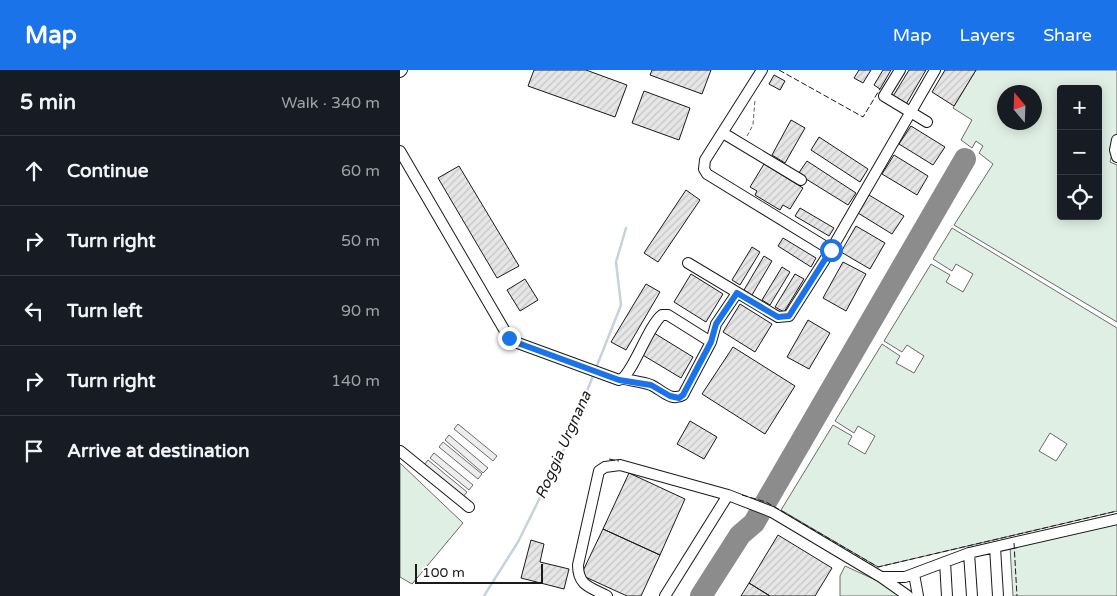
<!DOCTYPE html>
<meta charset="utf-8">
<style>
:root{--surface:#171b24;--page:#20242c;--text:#f1f3f6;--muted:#9ea1a6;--line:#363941;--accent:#1a73e8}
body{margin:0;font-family:"Varela Round",sans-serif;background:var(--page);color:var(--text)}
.controls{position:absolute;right:15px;top:15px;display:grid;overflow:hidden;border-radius:5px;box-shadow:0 2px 12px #0003}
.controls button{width:45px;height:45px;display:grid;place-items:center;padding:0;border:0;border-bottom:1px solid var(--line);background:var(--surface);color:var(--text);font:25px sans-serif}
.compass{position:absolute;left:597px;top:15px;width:45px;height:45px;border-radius:50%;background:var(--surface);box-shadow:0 2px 12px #0003;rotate:341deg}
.scale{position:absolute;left:15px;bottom:12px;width:128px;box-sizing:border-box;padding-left:5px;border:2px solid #1a1a1a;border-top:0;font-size:14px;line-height:18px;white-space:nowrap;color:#1a1a1a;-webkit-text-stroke:4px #fff;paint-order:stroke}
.stop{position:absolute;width:15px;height:15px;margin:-11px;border:4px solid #1a73e8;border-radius:50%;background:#fff}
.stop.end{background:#1a73e8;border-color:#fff;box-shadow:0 1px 5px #0008}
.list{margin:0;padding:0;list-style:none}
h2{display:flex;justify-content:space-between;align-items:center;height:65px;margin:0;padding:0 20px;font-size:21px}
h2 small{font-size:16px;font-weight:400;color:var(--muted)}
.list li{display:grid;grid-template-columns:32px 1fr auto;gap:15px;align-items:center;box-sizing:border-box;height:70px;padding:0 20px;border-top:1px solid var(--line)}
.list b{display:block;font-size:19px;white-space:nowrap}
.list em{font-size:16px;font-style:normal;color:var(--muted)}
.icon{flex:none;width:28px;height:28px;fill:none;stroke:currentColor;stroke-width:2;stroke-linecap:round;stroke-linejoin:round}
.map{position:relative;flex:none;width:717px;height:526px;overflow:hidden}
header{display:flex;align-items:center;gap:30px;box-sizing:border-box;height:70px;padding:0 25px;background:var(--accent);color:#fff}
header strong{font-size:24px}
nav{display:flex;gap:28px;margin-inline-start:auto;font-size:18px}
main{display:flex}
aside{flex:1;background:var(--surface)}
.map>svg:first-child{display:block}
</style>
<header>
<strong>Map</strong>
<nav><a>Map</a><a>Layers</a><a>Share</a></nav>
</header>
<main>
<aside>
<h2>5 min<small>Walk · 340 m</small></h2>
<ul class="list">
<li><svg class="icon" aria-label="ahead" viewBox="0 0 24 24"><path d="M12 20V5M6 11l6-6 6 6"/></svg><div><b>Continue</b></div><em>60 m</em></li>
<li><svg class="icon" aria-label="right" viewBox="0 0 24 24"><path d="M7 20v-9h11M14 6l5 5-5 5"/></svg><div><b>Turn right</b></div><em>50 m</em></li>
<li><svg class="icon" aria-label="left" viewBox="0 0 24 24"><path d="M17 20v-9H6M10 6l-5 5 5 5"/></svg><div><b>Turn left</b></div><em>90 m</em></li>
<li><svg class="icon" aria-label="right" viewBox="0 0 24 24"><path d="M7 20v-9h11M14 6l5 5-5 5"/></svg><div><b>Turn right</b></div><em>140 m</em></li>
<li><svg class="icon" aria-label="arrive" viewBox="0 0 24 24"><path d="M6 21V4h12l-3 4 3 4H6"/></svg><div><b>Arrive at destination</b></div></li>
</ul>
</aside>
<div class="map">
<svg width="717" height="526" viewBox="0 0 717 526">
<defs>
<pattern id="building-hatch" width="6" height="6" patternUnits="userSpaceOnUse" patternTransform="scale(1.25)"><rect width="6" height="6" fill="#e6e6e6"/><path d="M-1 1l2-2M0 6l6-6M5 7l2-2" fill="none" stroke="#c5c5c5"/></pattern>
</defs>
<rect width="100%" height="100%" fill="#fff"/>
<!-- green -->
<path fill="#e0efe3" stroke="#6a6a6a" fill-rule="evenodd" d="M576,0H717V65L710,92L717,95V252L554,155L593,94L579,83L583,76L576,71L572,78L561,70L572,50L553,38ZM661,19H698V146H661ZM604,22H634V52H604Z
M552,158L717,258V441L478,497L381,440L433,355L452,366L448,374L465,384L475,366L458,356L454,363L435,351L482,274L500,286L496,293L514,303L524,286L507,275L502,282L484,271L531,194L550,205L546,212L563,222L573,204L556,194L552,201L533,189ZM650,363L667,374L656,391L639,381Z
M0,393L63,453L12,514L0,507Z
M717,454V526H613L610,477Z
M445,496L478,511L500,526H440V506Z"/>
<!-- parking -->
<path fill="#ededed" stroke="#6a6a6a" d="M58,354L97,386L93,391L54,359Z
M49,365L88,398L83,403L45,370Z
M43,372L82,404L78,409L39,377Z
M34,383L73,415L69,420L30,388Z
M28,390L67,422L63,427L24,395Z"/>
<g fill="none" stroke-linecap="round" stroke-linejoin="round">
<!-- stream -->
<path stroke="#c6d2dc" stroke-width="2.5" d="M196,298L221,235L216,192L226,158
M84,526L118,472L167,373L194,303"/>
<!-- taxiway -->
<path stroke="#8c8c8c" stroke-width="22" d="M301,526L340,465L354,453L366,432L565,89"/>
</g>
<!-- building -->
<path fill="url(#building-hatch)" stroke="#1a1a1a" d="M134,0H186L227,15L215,47L128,16Z
M252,0H311L302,24L250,5Z
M459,0H471L463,13L454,8Z
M483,0H491L480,19L474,15Z
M509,0H526L505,36L492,28Z
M545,0H576L554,36L532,22Z
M374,5L385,11L380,20L369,14Z
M244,21L290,38L279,70L232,53Z
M391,50L405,58L385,93L372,85Z
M511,56L545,77L533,95L499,74Z
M419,67L468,99L460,112L411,80Z
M494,85L528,106L517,125L482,104Z
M407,91L456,123L448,135L398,104Z
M364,94L403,118L390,139L383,135L380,140L355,125L357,121L350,117Z
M59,96L119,196L97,208L38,108Z
M286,120L300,130L258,192L244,183Z
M469,125L504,146L492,164L458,143Z
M400,138L434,158L429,166L395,146Z
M456,156L485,173L470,199L441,182Z
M383,168L416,188L411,197L378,176Z
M352,177L360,182L340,215L332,210Z
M364,186L372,191L352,225L344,220Z
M443,192L466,204L446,241L423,228Z
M382,197L390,202L370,235L362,230Z
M291,204L323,224L306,252L274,232Z
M395,204L404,209L384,242L375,237Z
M125,209L138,230L120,241L107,220Z
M246,214L260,222L226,280L211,272Z
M340,234L372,254L355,282L323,262Z
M408,250L430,263L409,299L387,287Z
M254,263L293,287L281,308L241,284Z
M333,277L395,316L365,364L302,324Z
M290,351L317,367L304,389L277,374Z
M229,403L285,429L260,485L203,459Z
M203,459L260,485L241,526H227L181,505Z
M378,465L432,498L415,526H370L349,513Z
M131,470L144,474L140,492L169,499L164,519L121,508Z
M349,513L370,526H341Z"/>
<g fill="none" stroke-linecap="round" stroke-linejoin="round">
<!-- minor casing -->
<g stroke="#1a1a1a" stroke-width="12">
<path id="minor" d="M362,0L305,90L304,99L307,104L431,180
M500,0L484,26L527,52
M0,2L2,0
M323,63L401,110
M717,70L715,80L717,87
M0,81L109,268L115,272L219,310C232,307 247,257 262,245H268L311,272
M288,193L378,247L389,246L431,180L535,0
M224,309C233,311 243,312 251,315C262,320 271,332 283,325L311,272L316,254L337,223
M0,381L69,437
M595,477L598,526
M569,483L572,526
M545,492L547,526
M514,504L518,526
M481,507L508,526
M207,526C190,517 178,516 178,495L199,401L205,397L220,395L328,425L372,442L481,507H505L569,483L717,449
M265,526L328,425"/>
</g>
<!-- path -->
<path stroke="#5f5f5f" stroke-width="1" stroke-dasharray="4 2.5" stroke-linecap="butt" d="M347,66L353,55L355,29"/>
<!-- minor -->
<use href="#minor" stroke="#fff" stroke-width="10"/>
<!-- fence -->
<path stroke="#1a1a1a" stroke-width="1" stroke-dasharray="6 2.5" stroke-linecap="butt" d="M379,0L463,47L480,19
M209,389L219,391
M342,425L366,432L478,497L717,441
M614,473L617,526"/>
</g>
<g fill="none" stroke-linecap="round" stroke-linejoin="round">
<!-- route -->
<path stroke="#1a73e8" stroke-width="6" d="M109,268L115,272L219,310L251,315L270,326L279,328L283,325L311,272L316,254L337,223L378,247L389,246L431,180"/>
</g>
<g text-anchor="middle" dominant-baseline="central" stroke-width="4" stroke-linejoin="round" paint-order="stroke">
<!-- water labels -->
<g font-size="15" font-style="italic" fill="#1a1a1a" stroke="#fff">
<text transform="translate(163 375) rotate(-66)">Roggia Urgnana</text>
</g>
</g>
</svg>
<div class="controls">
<button>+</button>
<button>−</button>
<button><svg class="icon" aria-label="locate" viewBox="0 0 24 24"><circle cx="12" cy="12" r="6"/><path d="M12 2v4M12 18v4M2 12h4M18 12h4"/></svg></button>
</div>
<svg class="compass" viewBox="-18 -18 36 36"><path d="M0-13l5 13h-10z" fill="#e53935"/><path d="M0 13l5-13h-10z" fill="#9ea1a6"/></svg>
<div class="scale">100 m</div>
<div class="stop" style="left:431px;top:180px"></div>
<div class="stop end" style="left:109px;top:268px"></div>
</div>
</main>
